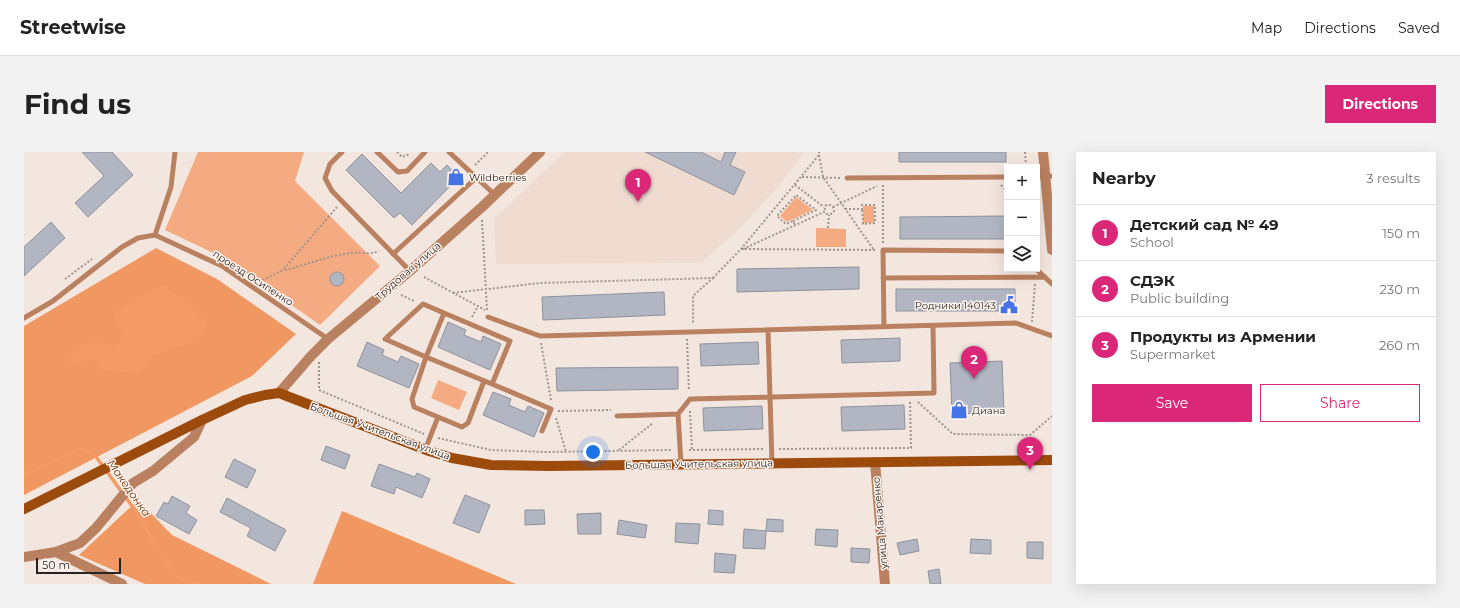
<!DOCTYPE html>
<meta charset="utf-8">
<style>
:root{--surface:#fff;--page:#f2f2f2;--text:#222;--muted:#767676;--line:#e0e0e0;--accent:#db2777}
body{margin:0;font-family:Montserrat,sans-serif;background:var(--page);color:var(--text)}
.controls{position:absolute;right:12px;top:12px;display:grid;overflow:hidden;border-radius:0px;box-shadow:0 4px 16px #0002}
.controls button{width:36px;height:36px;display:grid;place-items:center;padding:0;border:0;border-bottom:1px solid var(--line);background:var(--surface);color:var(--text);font:20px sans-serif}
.scale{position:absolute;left:12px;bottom:10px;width:85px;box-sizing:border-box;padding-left:4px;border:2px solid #282320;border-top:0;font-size:11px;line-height:14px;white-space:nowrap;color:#282320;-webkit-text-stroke:3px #fff4ee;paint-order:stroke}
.you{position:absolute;left:569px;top:300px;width:14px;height:14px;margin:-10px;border:3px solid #fff;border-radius:50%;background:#1a73e8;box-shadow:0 0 0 6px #1a73e833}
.badge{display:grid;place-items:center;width:26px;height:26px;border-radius:50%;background:var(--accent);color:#fff;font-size:13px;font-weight:700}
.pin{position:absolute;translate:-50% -33px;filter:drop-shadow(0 1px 2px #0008)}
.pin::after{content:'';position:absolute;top:21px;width:14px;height:12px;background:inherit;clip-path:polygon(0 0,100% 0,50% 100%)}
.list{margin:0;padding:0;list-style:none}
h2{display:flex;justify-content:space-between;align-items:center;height:52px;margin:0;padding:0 16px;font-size:17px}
h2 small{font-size:13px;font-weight:400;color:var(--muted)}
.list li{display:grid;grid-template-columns:26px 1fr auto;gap:12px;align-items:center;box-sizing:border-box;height:56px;padding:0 16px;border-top:1px solid var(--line)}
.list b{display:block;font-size:15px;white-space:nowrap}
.list p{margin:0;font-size:13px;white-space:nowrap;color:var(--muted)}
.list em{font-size:13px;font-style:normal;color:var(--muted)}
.actions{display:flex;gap:8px;padding:12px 16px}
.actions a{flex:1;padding:9px 0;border:1px solid var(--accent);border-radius:0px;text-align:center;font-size:14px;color:var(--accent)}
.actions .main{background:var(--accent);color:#fff}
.icon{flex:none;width:22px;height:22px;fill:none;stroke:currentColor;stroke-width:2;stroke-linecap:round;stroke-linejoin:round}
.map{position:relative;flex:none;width:1028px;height:432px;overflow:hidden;border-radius:0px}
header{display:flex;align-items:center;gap:24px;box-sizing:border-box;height:56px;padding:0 20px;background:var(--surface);border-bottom:1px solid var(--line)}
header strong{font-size:19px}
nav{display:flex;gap:22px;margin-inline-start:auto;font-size:14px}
.intro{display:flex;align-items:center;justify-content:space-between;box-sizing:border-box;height:96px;padding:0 24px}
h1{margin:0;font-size:28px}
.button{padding:10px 18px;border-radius:0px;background:var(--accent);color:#fff;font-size:14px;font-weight:700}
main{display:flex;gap:24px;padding:0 24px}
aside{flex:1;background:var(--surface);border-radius:0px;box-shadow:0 4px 16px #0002}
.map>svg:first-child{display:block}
</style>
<header>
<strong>Streetwise</strong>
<nav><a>Map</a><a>Directions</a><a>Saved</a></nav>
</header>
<div class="intro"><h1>Find us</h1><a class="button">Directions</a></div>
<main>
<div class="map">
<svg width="1028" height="432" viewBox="0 0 1028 432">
<rect width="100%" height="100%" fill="#f3e6df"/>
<!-- built -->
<path fill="#f0dbd0" d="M540,0H779V1L757,32L716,76L677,111L472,112L470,67Z"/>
<!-- green -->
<path fill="#f5ab81" d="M174,0H280L271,29L356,114L296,173L202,107L141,78Z
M772,45L789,58L763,70L756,64Z
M839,54H850V71H839Z
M792,76L822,77V95H792Z
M414,228L443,240L435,258L407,246Z"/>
<!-- forest -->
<path fill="#f09762" d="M132,96L193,127L272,182L228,224L0,343V174Z
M114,348L148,383L247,432H121L55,403Z
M318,359L492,432H289Z"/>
<!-- water -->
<path fill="#f39a65" d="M139,132L166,152L183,171L170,190L128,204L117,222L73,217L72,206L48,212L42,206L68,189L91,195L101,186L92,169L90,160Z"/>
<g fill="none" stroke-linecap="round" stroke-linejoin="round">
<!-- stream -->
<path stroke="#f39a65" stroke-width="3.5" d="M0,323L57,297L70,302L108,354L151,424L175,432"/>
</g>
<!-- building -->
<path fill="#b1b6c2" stroke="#8d929d" d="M58,0H88L109,23L64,65L51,51L80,24Z
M621,0H677L697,10L701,0H712L706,13L721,20L710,43Z
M875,0H982V10H875Z
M338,2L377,41L407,11L416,20L423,13L435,25L388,73L376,61L370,66L322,18Z
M982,64L983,87H876V65Z
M27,70L41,86L0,124V95Z
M835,115V137L713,140V117Z
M306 127a7 7 0 1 1 14 0a7 7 0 1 1-14 0Z
M872,137H991V159H872Z
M640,140L641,163L519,168L518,145Z
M424,170L442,178L440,183L457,190L459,184L477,192L466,218L414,195Z
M876,186V209L818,211L817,188Z
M343,190L360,198L358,203L374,210L377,204L395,212L385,236L333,214Z
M734,190L735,212L677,214L676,192Z
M978,209L980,260L928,262L926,211Z
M654,215V237L533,239L532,216Z
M469,240L487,247L485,253L501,260L504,254L520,261L510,285L459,263Z
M880,253L881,277L818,279L817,255Z
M738,254L739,277L680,279L679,256Z
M302,294L326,303L321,317L297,308Z
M210,307L232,318L223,336L201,325Z
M355,312L391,325L393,321L406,327L398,346L372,335L370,342L347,334Z
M441,343L466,353L455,381L429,371Z
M148,344L166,354L162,361L173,368L165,382L132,364L140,350L144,352Z
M203,346L262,378L251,399L223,384L227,376L196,360Z
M501,358H520L521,372L501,373Z
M685,358L699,359V373L684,372Z
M577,361V382H554L553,362Z
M743,367L759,368V380L742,379Z
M595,368L623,373L621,386L593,382Z
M652,371L676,372L674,392L651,390Z
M720,377L742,379L741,397L719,396Z
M792,377L814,378L813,395L791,393Z
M893,387L895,399L876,403L873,391Z
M947,387L967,388V402L946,401Z
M1003,390H1019V407L1003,406Z
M827,396L846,397L845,411L827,410Z
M691,401L712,403L710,421L690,420Z
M915,417L917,432H906L904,419Z"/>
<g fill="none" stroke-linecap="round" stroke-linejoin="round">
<!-- path -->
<path stroke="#9f9690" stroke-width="2" stroke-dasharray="2 2" stroke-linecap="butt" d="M373,0L378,5L386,2
M1001,0L1002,15
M795,3L799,25L850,98
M451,13L464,0
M778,25L817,26
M771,33L800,55
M859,33V91
M977,33L983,40
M809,55L853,34
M821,57H838V53H851V71L839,72L838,57
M458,68L463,158
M769,69L792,58L772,43L753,64L762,72L769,69L771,73
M804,76L805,63
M717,97L852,98
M719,97L800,60L802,62H807L810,59L809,55L806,53H802L800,60
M261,118C282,113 306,103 328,101C338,100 346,103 355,99
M400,125L461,158
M689,126L717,97L795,3V0
M41,127L68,107
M235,130L259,118L313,55
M429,141L516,131L689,126L669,144V172
M377,143L390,149
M448,165L454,154
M1008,170L1011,132
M663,187L665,239
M517,191L527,248
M295,210V238L400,282
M894,250L929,282L1006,283L1028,264
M534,259L587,258
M666,259L668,298
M532,266L542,300
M414,286L467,298L521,300L648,298
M755,297L887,296L886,249
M595,298L629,271
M665,298L740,297"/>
<!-- service -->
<path stroke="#ba8160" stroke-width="5" d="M318,0L306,12L301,26L308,39L386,119
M353,0L374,20L383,19L401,0
M425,0L471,43
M1013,25L1028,24
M823,26L983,25
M131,83L147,35L151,0
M369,102L452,26
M1012,117L1028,132
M859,126L1021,125
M420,161L399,152L361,187L402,205L388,247L390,255L438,275L444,271L460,229
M420,161L486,189L468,232L402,205Z
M464,165L516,184L992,171L1028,184
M0,166L29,149L98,95L114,86L131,83L198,114L304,187
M860,175L859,98L983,99
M744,178L748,311
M468,232L527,257L518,279
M593,264L654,262
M401,298L414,265
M657,312L654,262L666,247L910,241L909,174"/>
<!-- minor -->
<path stroke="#ba8160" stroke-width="10" d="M1019,0L1028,98
M255,241L287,204L304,187L386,119L458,55L516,0
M851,310L861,432
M32,400L98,432
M0,405L32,400L56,391L72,376L109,331L129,319L170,285L178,268"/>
<!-- secondary -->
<path stroke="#9d4b0d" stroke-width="10" d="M0,357L178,268L221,248L241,243L255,241L405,299L428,306L467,313L524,314L1028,308"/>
</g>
<!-- icons -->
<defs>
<g id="shop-bare" transform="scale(1.38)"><path d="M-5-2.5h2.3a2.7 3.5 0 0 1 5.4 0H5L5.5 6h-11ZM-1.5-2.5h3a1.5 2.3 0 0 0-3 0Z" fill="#4473e5" stroke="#fff4ee" stroke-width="2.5" paint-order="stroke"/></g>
<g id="civic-bare" transform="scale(1.38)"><path d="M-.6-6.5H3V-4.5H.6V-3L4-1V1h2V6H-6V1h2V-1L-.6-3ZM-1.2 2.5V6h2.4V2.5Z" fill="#4473e5" stroke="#fff4ee" stroke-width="2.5" paint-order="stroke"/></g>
</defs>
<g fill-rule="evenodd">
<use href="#shop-bare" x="432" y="25"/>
<use href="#civic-bare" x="985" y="153"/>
<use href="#shop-bare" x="935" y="258"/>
</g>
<g text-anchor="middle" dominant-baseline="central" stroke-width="3" stroke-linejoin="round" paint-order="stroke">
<!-- poi labels -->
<g font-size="10" fill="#282320" stroke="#fff4ee" text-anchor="start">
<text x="445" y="25">Wildberries</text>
<text x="972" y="153" text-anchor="end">Родники 140143</text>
<text x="948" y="258">Диана</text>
</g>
<!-- street labels -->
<g font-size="10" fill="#282320" stroke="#fff4ee">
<text transform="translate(384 119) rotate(-41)">Трудовая улица</text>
<text transform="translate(229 126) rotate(33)">проезд Осипенко</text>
<text transform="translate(356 279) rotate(20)">Большая Учительская улица</text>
<text transform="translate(675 312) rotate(-1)">Большая Учительская улица</text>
<text transform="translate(856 371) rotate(-95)">улица Макаренко</text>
</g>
<!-- water labels -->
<g font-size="11" font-style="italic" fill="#6c330b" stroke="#fff4ee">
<text transform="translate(105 336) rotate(55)">Македонка</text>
</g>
</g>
</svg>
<div class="controls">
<button>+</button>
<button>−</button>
<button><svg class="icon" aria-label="layers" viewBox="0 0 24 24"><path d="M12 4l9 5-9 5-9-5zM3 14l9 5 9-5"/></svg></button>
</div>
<div class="scale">50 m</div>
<div class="you"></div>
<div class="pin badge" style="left:614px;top:50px">1</div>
<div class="pin badge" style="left:950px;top:227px">2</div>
<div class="pin badge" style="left:1006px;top:318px">3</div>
</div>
<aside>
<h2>Nearby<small>3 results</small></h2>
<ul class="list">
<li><span class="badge">1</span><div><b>Детский сад № 49</b><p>School</p></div><em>150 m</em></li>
<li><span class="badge">2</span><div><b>СДЭК</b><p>Public building</p></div><em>230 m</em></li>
<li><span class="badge">3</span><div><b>Продукты из Армении</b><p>Supermarket</p></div><em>260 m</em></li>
</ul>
<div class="actions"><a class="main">Save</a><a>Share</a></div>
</aside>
</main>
